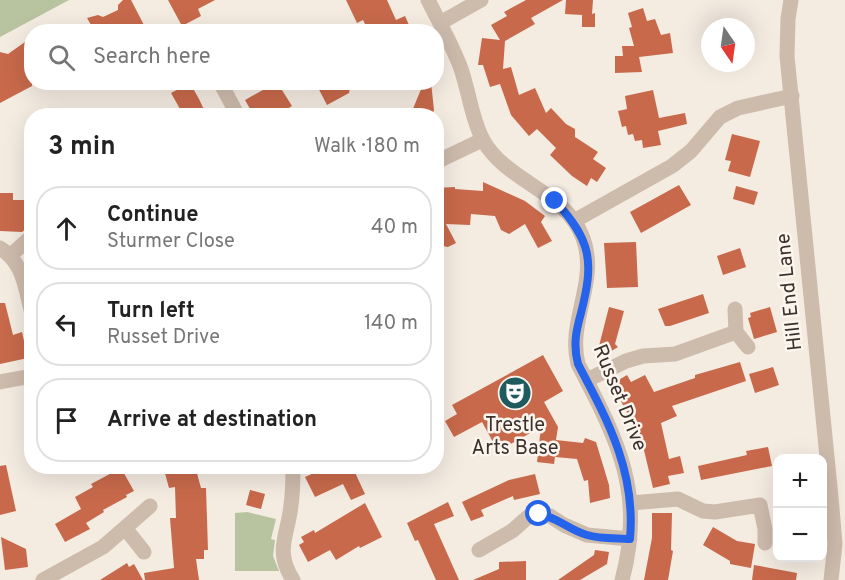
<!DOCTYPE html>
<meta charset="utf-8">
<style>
:root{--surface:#fff;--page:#f2f2f2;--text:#222;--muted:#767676;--line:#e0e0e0}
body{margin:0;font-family:Overpass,sans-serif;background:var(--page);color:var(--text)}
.controls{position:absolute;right:18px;bottom:18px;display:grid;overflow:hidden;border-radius:12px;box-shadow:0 6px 24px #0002}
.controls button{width:54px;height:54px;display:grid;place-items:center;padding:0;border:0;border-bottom:2px solid var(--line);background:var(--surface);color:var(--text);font:30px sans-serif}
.compass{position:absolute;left:701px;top:18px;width:54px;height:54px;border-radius:50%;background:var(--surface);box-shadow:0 6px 24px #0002;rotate:167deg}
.stop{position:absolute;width:18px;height:18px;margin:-14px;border:4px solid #2563eb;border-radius:50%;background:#fff}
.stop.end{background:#2563eb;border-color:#fff;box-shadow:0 2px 6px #0008}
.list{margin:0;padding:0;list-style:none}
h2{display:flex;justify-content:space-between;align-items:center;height:78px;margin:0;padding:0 24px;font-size:26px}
h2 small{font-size:20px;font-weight:400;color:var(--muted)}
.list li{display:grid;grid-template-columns:39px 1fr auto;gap:18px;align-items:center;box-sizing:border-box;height:84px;margin:0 12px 12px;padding:0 12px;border:2px solid var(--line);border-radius:24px}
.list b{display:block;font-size:22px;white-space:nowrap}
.list p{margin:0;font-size:20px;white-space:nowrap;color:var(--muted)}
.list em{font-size:20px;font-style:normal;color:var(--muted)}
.icon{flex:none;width:33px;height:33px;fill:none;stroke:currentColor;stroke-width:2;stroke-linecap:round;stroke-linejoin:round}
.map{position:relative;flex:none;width:845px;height:580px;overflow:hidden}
.search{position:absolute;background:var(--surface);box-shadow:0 6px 24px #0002;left:24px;top:24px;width:420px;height:66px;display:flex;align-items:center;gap:15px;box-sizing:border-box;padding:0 21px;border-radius:24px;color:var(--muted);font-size:22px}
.panel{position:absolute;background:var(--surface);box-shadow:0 6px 24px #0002;left:24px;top:108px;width:420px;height:366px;border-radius:24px}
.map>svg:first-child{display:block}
</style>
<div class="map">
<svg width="845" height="580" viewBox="0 0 845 580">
<rect width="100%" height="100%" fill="#f4ebe1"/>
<!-- green -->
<path fill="#b8c4a0" d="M0,0H69L0,37Z
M247,512L276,519L271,539L275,540L273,556L279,571H235V513Z"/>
<!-- building -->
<path fill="#c8694b" d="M123,0H131L145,27L136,32H95L87,18L98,15L103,17L118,10V5Z
M168,0H215L198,9L201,16L182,26Z
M346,0H387L396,20L405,16L412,32H370L372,31L367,28L363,20L357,23Z
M526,0H563L531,18L535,24L505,41L503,69L511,67L519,95L535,88L546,113L551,108L566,124L575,129V137L598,152L593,159L606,168L597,182L591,178L587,186L572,176L550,155L556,148L537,129L529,136L511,115L500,84L490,87L483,65H478L482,38L500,40L491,25L507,16L504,12Z
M566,0H593L592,14L595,13V27H582V15L565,14Z
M643,8L647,21L655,19L661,35L670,33L673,53L639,57L642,72L615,73V56H623L622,46H634L629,28L632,27L628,13Z
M32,37V86L0,103V52L8,54Z
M277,82L292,106L275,116H254L245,100Z
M315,82H351L349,93L327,105Z
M424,82H431L434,110L432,116H410Z
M190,83L199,99L207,116H184L180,109L171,93Z
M653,90L659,118L685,113L687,124L658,131L661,145L643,148L642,140L635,141L633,134L628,135L626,126L622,127L618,111L627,109L625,96Z
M732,134L760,141L750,177L728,171L731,161L725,160Z
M483,182L525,201L545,216L541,222L552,241L538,248L525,224L509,234L501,230L495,216L471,214L470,225L446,224L456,243L448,247L436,245V188L455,187V189L483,191Z
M679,185L691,205L641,233L630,212Z
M736,186L758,192L754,205L733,199Z
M0,193H13V200H24V208L26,209V229L22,232L0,231Z
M636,242L638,287L607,288L604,243Z
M740,248L746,267L723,275L717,256Z
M703,294L709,313L670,326H665L658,309Z
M0,303H5L13,335L22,332L28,358L0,364Z
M609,307L624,311L615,344L618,347L605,355L599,346Z
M770,307L777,332L754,339L748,318L751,317L750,313Z
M543,355L563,391L544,402L558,427L556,440L583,443L585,438L596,442L609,485L610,498L590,503L588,480L584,481L577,459L555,457L554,464L537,462L541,427L498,451L482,422L454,437L445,421L457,414L452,405Z
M740,362L746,381L672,406L677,416L661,423L669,459L680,456L684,473L668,476L670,484L653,488L637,421L633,424L612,384L627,375L631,382L645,375L654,392L695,378V375Z
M773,367L779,385L755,393L749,374Z
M768,447L772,466L701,480L698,466L747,455L746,451Z
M6,465L16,511L0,515V466Z
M163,466H195L201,488H206L208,550H204V559H196L199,580H145L144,573L174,568L170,518H176L175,487L169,488Z
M321,466H352L365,494L351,500L343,484L315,497L305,477L321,470Z
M121,468L134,491L126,495L127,497L103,510L104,512L86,523L90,529L65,542L55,524L81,509L75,497L93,487L91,484Z
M535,474L540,494L514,500L513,496L481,510L484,516L471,521L462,502L509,480Z
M250,490L265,494L261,509L246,505Z
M448,502L454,516L434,524L459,580H436L418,540L415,541L407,523Z
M365,503L382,537L360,548L359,546L336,560L330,550L308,562L299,545L304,542L301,537L314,530L315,533Z
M652,513H672L671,550L673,551L668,580H644L652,538Z
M713,527L737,541L755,544L751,568L730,564V561L703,545Z
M1,537L26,549L28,567L5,570Z
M595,550L609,552L607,564L580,580H558L594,555Z
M526,561V580H473L499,569V562Z
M127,563L129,567L134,564L143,580H100Z
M754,565L797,573L796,580H752Z"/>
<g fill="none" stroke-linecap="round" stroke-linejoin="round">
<!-- minor -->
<path stroke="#cdbbac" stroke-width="15" d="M428,0C439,22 451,43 460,66C468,87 472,121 483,140C506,182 566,191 583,238C599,281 567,321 578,364C617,439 646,493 622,580
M440,23L481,0
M220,82L238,116
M436,162L482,140
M574,221L672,166L691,151L720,117L738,108L792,96
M0,248C24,263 25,288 32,314
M11,255L32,236
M735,309L736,332L748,347
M587,380L626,361L643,356L675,354L736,332
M0,382L32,376
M631,503L678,499L703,511L715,512L760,505L765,529V543
M125,528L144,552
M479,550L512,531L528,517L539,515L550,516L564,525L587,535L630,539
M43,580L103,547L150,506
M293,580C274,550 288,536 291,505C293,492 293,479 293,466"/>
<!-- tertiary -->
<path stroke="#cdbbac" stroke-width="15" d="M791,0L788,19L787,56L831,497L835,544L831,580"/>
</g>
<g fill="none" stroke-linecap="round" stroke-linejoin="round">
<!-- route -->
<path stroke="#2563eb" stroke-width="8" d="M539,514C557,517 569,530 587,535C600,539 617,538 630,539C636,472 608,421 578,364C573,345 576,331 581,313C594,262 592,241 555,201"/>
</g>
<!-- icons -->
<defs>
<g id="theatre-disc" transform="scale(1.725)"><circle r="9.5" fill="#1f5a5e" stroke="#fbf5ee"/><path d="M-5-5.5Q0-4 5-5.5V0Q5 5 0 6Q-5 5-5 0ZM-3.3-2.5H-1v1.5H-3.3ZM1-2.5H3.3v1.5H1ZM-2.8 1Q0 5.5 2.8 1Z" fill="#fff"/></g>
</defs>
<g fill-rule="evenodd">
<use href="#theatre-disc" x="515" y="393"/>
</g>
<g text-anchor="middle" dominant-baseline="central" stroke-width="5" stroke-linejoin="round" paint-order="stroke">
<!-- street labels -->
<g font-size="20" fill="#3b302b" stroke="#fbf5ee">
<text transform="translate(790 292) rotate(-96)">Hill End Lane</text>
<text transform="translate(619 398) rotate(68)">Russet Drive</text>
</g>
<!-- poi labels -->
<g font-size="20" fill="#3b302b" stroke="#fbf5ee">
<text x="515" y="426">Trestle<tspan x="515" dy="23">Arts Base</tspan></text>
</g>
</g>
</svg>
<div class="controls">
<button>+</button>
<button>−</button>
</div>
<svg class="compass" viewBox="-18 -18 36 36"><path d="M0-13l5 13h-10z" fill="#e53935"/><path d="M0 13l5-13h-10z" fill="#767676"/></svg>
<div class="stop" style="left:539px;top:514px"></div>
<div class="stop end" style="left:555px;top:201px"></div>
<div class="search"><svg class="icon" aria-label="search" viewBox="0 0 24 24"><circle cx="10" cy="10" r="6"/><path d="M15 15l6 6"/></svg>Search here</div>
<section class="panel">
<h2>3 min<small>Walk · 180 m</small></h2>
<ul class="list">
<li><svg class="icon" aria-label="ahead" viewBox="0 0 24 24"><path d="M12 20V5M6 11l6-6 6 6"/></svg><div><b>Continue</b><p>Sturmer Close</p></div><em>40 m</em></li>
<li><svg class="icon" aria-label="left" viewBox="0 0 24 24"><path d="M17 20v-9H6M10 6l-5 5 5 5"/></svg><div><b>Turn left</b><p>Russet Drive</p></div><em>140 m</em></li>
<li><svg class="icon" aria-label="arrive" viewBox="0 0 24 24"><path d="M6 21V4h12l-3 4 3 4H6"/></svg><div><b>Arrive at destination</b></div></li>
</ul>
</section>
</div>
